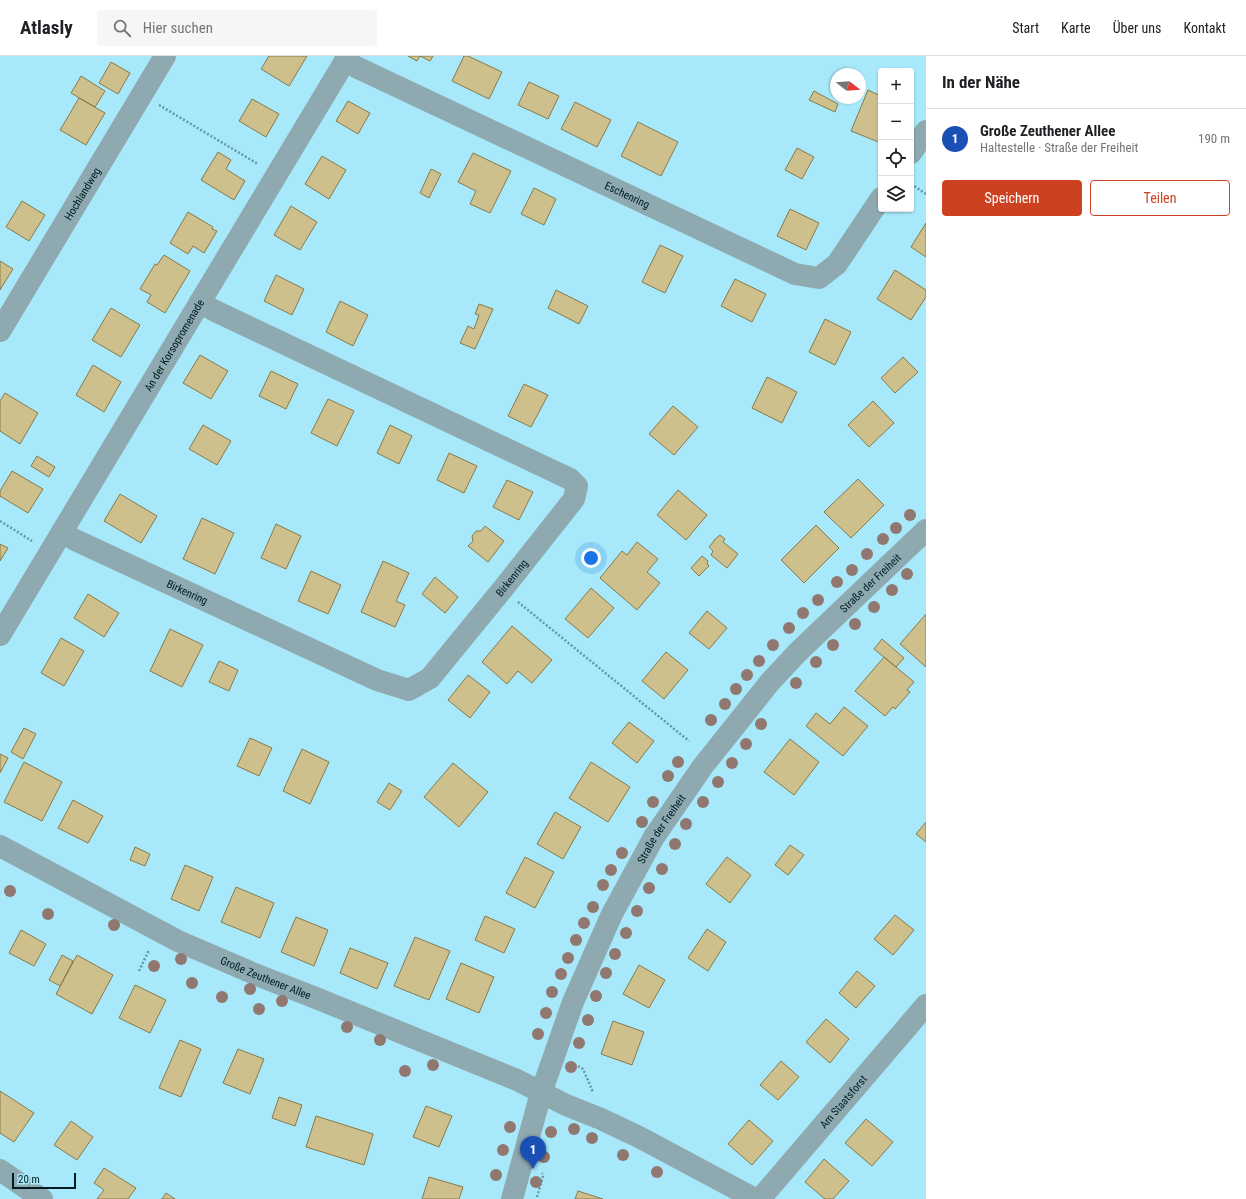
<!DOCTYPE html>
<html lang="de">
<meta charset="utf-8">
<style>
:root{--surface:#fff;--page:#f6f6f6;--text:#202124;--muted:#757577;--line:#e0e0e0;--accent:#cc4220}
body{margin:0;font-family:"Roboto Condensed",sans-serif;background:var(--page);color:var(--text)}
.controls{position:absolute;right:12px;top:12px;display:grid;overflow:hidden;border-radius:4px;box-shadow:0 1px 3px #0004}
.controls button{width:36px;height:36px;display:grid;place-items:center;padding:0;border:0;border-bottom:1px solid var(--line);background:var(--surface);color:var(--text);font:20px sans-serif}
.compass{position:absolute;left:830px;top:12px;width:36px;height:36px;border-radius:50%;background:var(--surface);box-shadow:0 1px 3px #0004;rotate:107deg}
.scale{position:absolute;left:12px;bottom:10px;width:64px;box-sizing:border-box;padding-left:4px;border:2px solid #011b21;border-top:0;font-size:11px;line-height:14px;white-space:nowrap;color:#011b21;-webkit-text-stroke:3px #a7e9fa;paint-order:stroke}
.you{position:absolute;left:591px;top:502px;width:14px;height:14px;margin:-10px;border:3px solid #fff;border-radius:50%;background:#1a73e8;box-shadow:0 0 0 6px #1a73e833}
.badge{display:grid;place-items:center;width:26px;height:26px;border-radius:50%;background:var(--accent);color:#fff;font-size:13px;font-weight:700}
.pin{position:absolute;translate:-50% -33px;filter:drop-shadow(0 1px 2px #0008)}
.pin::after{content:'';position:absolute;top:21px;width:14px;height:12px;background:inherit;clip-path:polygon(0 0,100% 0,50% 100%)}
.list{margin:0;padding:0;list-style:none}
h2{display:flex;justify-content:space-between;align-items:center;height:52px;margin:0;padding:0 16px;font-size:17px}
h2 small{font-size:13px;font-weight:400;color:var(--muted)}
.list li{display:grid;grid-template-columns:26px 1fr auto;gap:12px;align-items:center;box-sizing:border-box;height:60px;padding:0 16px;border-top:1px solid var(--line)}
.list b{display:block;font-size:15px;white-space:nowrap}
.list p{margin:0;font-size:13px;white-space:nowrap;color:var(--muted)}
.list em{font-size:13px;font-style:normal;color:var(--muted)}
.actions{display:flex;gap:8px;padding:12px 16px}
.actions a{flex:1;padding:9px 0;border:1px solid var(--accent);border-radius:4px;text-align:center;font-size:14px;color:var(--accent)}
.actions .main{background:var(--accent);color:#fff}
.icon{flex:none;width:22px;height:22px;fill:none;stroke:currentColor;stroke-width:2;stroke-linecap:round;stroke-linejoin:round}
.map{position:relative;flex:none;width:926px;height:1143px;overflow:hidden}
header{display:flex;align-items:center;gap:24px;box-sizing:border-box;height:56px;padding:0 20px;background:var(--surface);border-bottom:1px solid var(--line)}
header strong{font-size:19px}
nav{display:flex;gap:22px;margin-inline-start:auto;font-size:14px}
.search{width:280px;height:36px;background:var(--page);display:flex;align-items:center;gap:10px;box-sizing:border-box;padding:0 14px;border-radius:4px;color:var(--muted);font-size:15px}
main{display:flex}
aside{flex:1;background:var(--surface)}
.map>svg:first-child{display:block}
</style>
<header>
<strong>Atlasly</strong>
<div class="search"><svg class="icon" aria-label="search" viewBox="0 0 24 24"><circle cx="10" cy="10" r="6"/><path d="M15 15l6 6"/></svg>Hier suchen</div>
<nav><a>Start</a><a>Karte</a><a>Über uns</a><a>Kontakt</a></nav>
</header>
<main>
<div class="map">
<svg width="926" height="1143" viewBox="0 0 926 1143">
<rect width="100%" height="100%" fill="#a7e9fa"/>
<!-- building -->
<path fill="#cec08c" stroke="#877a49" d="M269,0H307L289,30L261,13Z
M408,0H433L430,5L420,0L417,5Z
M464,0H468L502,16L489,43L452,25Z
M111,6L130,17L118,38L99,27Z
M81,20L105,35L95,51L71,37Z
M529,26L559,40L548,63L518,49Z
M868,34L881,40V87L851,75Z
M814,35L838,48L835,56L809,44Z
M79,42L105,57L86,89L60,74Z
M252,43L279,58L266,81L239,65Z
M348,45L370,57L358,78L336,65Z
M575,46L611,64L597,91L561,73Z
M638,66L678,86L661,120L621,100Z
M797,92L814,101L802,123L785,114Z
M218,96L231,104L226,113L245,125L234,144L201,124Z
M473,97L511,115L490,157L470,148L476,135L458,126Z
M322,100L346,114L329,143L305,128Z
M431,113L441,118L429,142L420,137Z
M534,132L556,143L544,169L521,158Z
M22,145L45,159L29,185L6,171Z
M291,150L317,166L300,194L274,179Z
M790,153L819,167L806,194L777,180Z
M188,156L213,171L212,173L217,175L204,197L193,190L188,198L170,187Z
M926,167V201L911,191Z
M660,189L683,200L665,237L642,226Z
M164,199L190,215L165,257L147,246L151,239L140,233L155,208L157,209Z
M0,205L13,213L0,234Z
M895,214L926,234V241L911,264L877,243Z
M276,219L304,233L292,259L264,245Z
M735,223L766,238L752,266L721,250Z
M556,234L588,250L579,268L548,252Z
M340,245L368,259L353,290L326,276Z
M479,248L493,253L475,293L460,287L468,270L474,273L479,259L475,258Z
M111,252L140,269L121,301L92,284Z
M825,263L851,276L835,309L809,296Z
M200,299L228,315L211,343L183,327Z
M903,301L918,316L895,337L881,322Z
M93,309L121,326L104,356L76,339Z
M271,315L298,328L286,353L259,340Z
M767,321L797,336L782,367L752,352Z
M524,328L548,339L531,371L508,360Z
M5,337L38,357L20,388L0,375V345Z
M328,343L354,355L337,390L311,377Z
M873,345L894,367L869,391L848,369Z
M673,350L698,371L674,399L649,378Z
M203,369L231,385L217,409L189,393Z
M390,369L412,380L399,408L377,397Z
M449,397L477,410L464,437L437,424Z
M37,400L55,411L49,421L31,410Z
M12,415L43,433L28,457L0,440V435Z
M858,423L884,449L851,482L824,456Z
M507,424L533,436L519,464L493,451Z
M678,434L707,459L686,484L657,459Z
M120,438L157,460L141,487L104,465Z
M202,462L234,477L215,518L183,503Z
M276,468L301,480L286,513L261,502Z
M816,469L839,492L804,527L781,504Z
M485,470L504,485L488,506L468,490L473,485L472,480L476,475H481Z
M720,479L725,483L723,486L738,498L727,512L711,499L713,495L709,491L714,485V484Z
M637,486L658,503L647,516L660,527L637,554L600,522L622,495L627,499Z
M0,488L8,492L0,505Z
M702,500L708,505L707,507L709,510L699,520L691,512Z
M383,505L409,517L396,545L405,549L395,571L361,556Z
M311,515L341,529L328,558L298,545Z
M435,521L458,541L445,557L422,538Z
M591,532L614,552L588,582L565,563Z
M88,538L119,557L104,581L74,562Z
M707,555L727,572L709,593L689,577Z
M926,558V611L900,588Z
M512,570L552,604L532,627L518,615L507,628L482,606Z
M170,573L203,589L182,631L150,615Z
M61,582L84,595L64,630L41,617Z
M882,583L904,602L896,611L874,593Z
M666,596L688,614L664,643L642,625Z
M884,601L914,626L907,634L910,636L895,653L893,651L885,660L855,635Z
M219,605L238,614L229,635L209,626Z
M468,619L490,636L470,662L448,644Z
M844,651L868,670L843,700L806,670L816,657L830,668Z
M629,666L654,685L637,707L612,687Z
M24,672L36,678L23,703L11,696Z
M250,682L272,692L259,720L237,710Z
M790,683L819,706L794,739L764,716Z
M302,693L329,706L310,748L283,735Z
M0,698L8,702L0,717Z
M24,706L62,726L42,765L4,746Z
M591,706L630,731L608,766L569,742Z
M453,707L488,736L459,771L424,741Z
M389,727L402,735L390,754L377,746Z
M73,744L103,760L88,787L58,772Z
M555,756L581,771L563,803L537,788Z
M926,766V786L916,778Z
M790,789L804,799L788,819L775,809Z
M135,791L150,798L145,810L130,804Z
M525,801L554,816L535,852L506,837Z
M727,801L751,819L730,847L706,828Z
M185,809L213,821L199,855L171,843Z
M236,831L274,847L260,882L221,866Z
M895,859L914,874L893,899L874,883Z
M485,860L515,873L504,897L475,884Z
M296,861L328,874L314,910L281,896Z
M707,873L726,886L708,915L688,902Z
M21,874L46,888L34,910L9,897Z
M415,881L450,895L429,944L394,930Z
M350,892L388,907L377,933L340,917Z
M62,899L73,905L60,930L49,924Z
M77,899L113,919L92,958L56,938Z
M461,907L494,921L479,957L446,943Z
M639,909L665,924L649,952L623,938Z
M857,915L875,930L856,952L839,937Z
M135,929L166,944L150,977L119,962Z
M826,963L849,983L830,1007L806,986Z
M613,965L644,976L632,1009L601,998Z
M180,984L201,993L181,1041L159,1032Z
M238,993L264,1003L250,1038L223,1027Z
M781,1005L799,1021L778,1044L760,1029Z
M0,1035L34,1057L14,1086L0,1077Z
M279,1041L302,1049L295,1070L272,1062Z
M426,1050L452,1060L439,1091L413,1081Z
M316,1060L373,1078L364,1109L306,1091Z
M866,1063L893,1086L872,1110L845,1087Z
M749,1064L773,1085L752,1109L728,1088Z
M71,1065L93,1081L77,1104L54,1089Z
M824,1103L849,1125L833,1143H825L805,1126Z
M104,1112L136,1132L128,1143H97L104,1134L94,1127Z
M429,1121L463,1131L459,1143H422Z
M578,1135L603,1143H575Z
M166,1137L175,1143H162Z"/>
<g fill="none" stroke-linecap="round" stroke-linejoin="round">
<!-- path -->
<path stroke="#6496a3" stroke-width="2.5" stroke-dasharray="2 2" stroke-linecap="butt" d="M159,49L258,108
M911,128L926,138
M0,465L32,485
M518,546L689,685
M139,915L149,894
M578,1010L583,1013L593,1036
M537,1141L543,1120L542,1117"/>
<!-- minor -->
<g stroke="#8ea9af" stroke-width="22">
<path id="s1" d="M345,4L356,11L795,218L819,222L837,208L881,142"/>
<path d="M911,97L926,75"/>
<path id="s2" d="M0,275L165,0"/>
<path id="s3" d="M62,476L75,484L377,624L409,634L430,622L502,534L574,443L577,430L570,423L213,254L200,246"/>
<path id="s4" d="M0,579L348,0"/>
<path id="s5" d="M0,790L178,885L257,919L316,942L517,1024L566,1049L601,1063L639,1081L755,1143"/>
<path d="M0,1114L42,1143"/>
<path id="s6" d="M760,1143L926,949"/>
</g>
<!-- tertiary -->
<path stroke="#8ea9af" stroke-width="22" id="s7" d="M512,1143L541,1037L573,946L612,858L654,781L703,710L770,626L798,596L926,474"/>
</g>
<!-- trees -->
<g fill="#907870">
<circle cx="910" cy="459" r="6"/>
<circle cx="896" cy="472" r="6"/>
<circle cx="883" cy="483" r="6"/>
<circle cx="867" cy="498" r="6"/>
<circle cx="852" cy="514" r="6"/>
<circle cx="907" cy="518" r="6"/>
<circle cx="837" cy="526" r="6"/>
<circle cx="892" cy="534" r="6"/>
<circle cx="818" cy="544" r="6"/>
<circle cx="874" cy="551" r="6"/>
<circle cx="803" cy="557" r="6"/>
<circle cx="855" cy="568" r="6"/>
<circle cx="789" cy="572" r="6"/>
<circle cx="773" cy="589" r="6"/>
<circle cx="833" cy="589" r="6"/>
<circle cx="759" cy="605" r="6"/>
<circle cx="816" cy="606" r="6"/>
<circle cx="747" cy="619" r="6"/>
<circle cx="796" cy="627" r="6"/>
<circle cx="736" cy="633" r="6"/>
<circle cx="725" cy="648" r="6"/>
<circle cx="711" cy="664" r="6"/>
<circle cx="761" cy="668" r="6"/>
<circle cx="746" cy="688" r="6"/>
<circle cx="678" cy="706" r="6"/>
<circle cx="732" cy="707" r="6"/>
<circle cx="668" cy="720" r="6"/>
<circle cx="718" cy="726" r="6"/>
<circle cx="653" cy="746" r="6"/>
<circle cx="703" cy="746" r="6"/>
<circle cx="642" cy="766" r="6"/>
<circle cx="686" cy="768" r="6"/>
<circle cx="675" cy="788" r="6"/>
<circle cx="622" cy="797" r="6"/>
<circle cx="662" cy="813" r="6"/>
<circle cx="611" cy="814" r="6"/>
<circle cx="603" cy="829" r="6"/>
<circle cx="649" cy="832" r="6"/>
<circle cx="10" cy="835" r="6"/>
<circle cx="593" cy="851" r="6"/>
<circle cx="637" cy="855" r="6"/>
<circle cx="48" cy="858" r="6"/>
<circle cx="584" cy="867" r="6"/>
<circle cx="114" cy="869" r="6"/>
<circle cx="626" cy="877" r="6"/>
<circle cx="576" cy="884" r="6"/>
<circle cx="615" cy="898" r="6"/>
<circle cx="568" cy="902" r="6"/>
<circle cx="181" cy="903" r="6"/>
<circle cx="154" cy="910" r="6"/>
<circle cx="606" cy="917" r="6"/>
<circle cx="561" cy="918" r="6"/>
<circle cx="192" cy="927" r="6"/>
<circle cx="250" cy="933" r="6"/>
<circle cx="552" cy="936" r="6"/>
<circle cx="596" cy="940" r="6"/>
<circle cx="222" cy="941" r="6"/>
<circle cx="282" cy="945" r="6"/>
<circle cx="259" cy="953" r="6"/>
<circle cx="546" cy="957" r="6"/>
<circle cx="588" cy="964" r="6"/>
<circle cx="347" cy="971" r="6"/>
<circle cx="538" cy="978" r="6"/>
<circle cx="380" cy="984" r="6"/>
<circle cx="579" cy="987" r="6"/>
<circle cx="433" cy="1009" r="6"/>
<circle cx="571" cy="1011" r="6"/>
<circle cx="405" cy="1015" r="6"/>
<circle cx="510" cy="1071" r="6"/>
<circle cx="574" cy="1073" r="6"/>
<circle cx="551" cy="1076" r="6"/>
<circle cx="592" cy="1082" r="6"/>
<circle cx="503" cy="1094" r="6"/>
<circle cx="623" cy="1099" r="6"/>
<circle cx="544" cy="1101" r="6"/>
<circle cx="657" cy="1116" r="6"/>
<circle cx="496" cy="1119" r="6"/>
<circle cx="536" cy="1126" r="6"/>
</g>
<g text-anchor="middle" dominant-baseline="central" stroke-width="3.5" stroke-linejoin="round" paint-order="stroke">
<!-- street labels -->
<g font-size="11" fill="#011b21" stroke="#a7e9fa">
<text stroke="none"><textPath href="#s2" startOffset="160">Hochlandweg</textPath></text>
<text stroke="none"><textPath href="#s1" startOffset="313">Eschenring</textPath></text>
<text stroke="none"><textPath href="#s4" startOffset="338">An der Korsopromenade</textPath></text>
<text stroke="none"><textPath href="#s3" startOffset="535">Birkenring</textPath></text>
<text stroke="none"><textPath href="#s7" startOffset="725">Straße der Freiheit</textPath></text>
<text stroke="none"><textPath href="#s3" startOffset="139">Birkenring</textPath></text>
<text stroke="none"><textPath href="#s7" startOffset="401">Straße der Freiheit</textPath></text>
<text stroke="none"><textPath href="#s5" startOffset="297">Große Zeuthener Allee</textPath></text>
<text stroke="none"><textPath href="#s6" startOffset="128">Am Staatsforst</textPath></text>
</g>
</g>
</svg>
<div class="controls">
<button>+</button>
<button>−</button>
<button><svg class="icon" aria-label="locate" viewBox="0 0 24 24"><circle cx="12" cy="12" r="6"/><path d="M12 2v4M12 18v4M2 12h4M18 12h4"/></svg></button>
<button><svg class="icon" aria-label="layers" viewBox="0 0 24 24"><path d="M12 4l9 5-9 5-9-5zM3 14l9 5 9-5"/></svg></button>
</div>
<svg class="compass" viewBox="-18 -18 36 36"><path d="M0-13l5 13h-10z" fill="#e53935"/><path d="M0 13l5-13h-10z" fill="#757577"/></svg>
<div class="scale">20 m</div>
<div class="you"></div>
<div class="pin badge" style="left:533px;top:1113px;background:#1a4fb4">1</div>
</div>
<aside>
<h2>In der Nähe<small></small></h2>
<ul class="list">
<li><span class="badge" style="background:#1a4fb4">1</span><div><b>Große Zeuthener Allee</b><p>Haltestelle · Straße der Freiheit</p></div><em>190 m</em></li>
</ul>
<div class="actions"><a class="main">Speichern</a><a>Teilen</a></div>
</aside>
</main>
